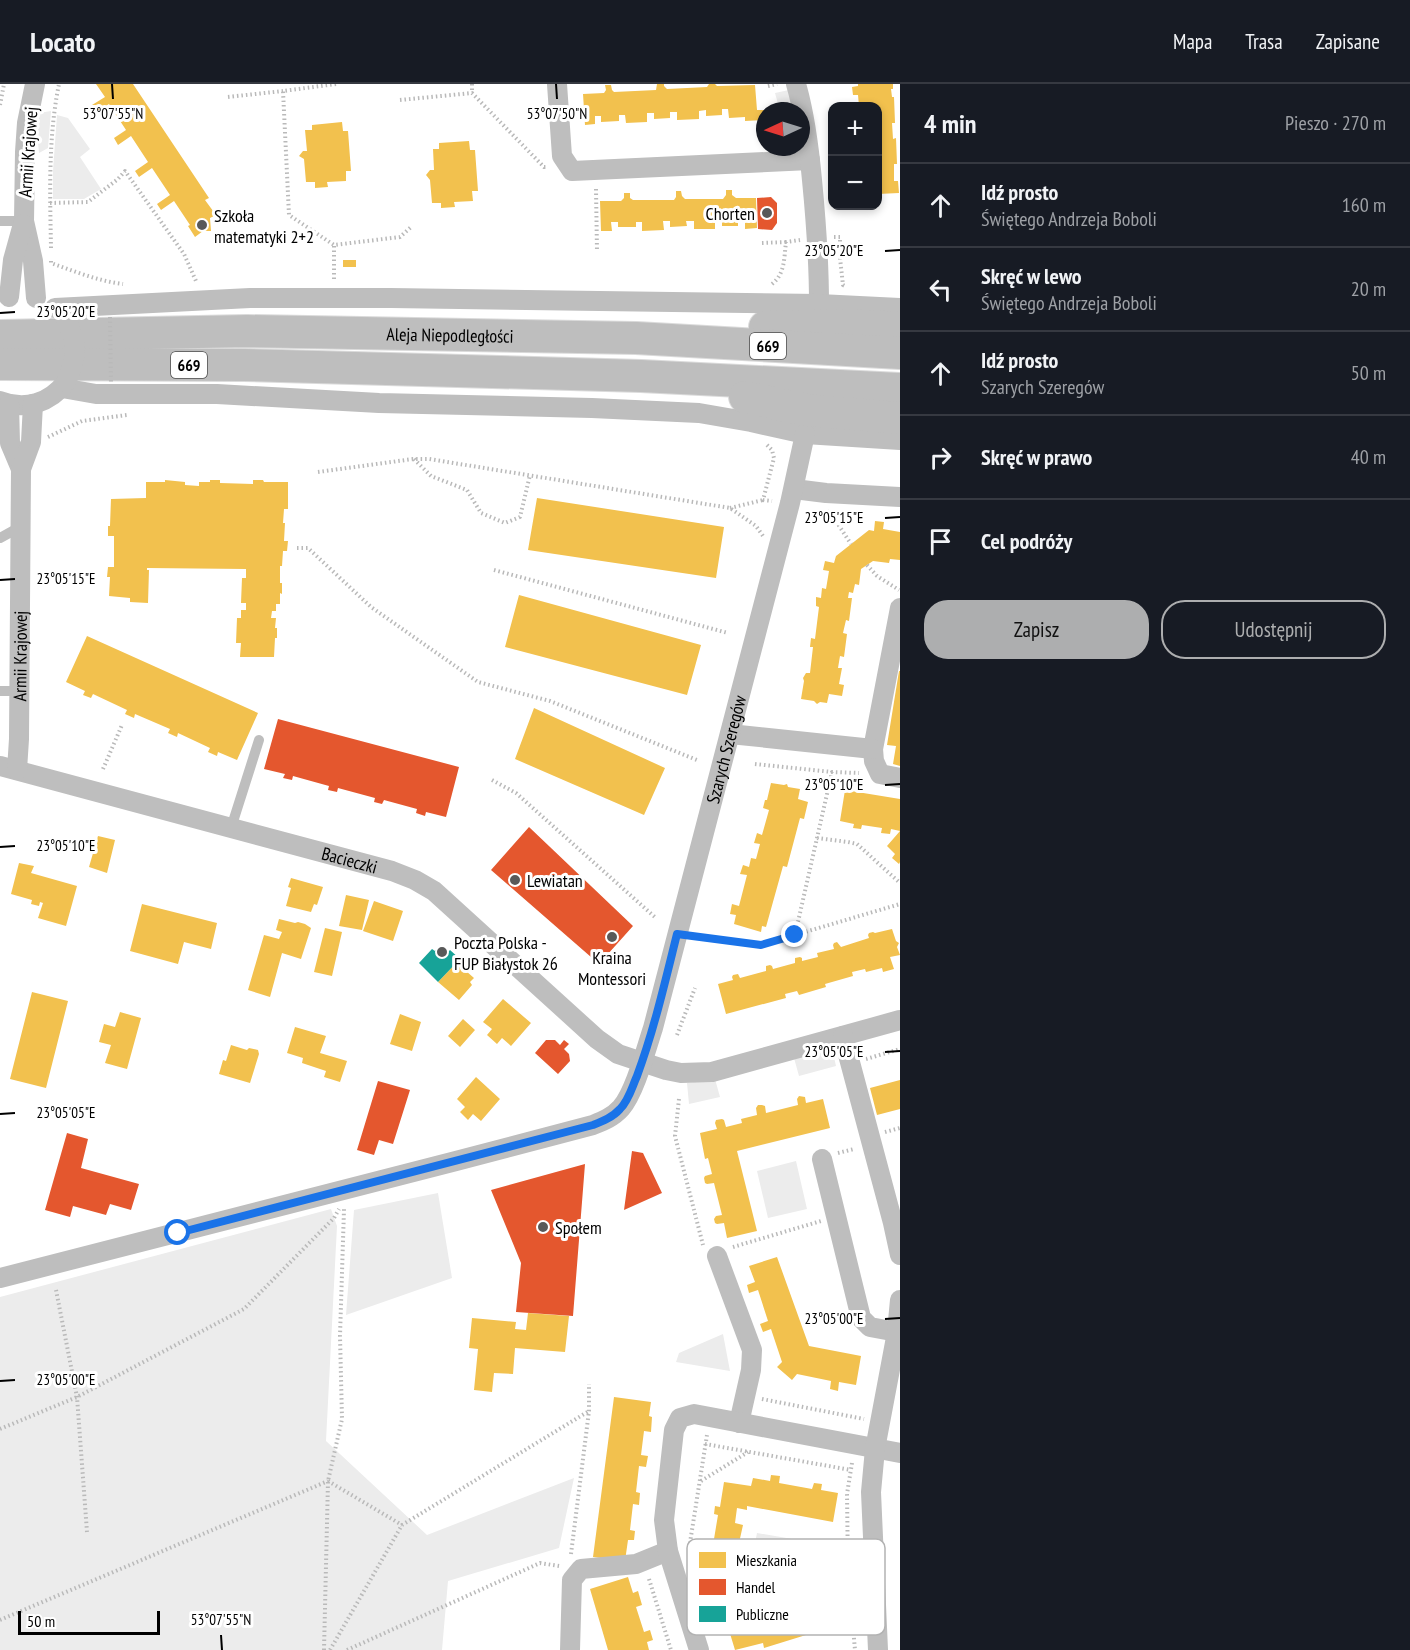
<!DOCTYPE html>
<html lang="pl">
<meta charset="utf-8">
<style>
:root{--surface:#171b24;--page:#20242c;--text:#f1f3f6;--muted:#9ea1a6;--line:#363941;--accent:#adaeaf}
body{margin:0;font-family:"PT Sans Narrow",sans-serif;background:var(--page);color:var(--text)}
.controls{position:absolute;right:18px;top:18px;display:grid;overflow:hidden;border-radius:12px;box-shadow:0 3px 9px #0003}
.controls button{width:54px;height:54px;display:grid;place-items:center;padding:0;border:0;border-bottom:2px solid var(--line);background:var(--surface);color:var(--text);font:30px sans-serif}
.compass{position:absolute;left:756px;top:18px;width:54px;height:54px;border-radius:50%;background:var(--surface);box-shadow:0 3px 9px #0003;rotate:266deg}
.scale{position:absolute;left:18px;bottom:15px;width:142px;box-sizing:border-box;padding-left:6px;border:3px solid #000;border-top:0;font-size:16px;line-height:21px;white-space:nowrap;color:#000;-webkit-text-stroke:4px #fff;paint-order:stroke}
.stop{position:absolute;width:18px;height:18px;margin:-14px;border:4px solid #1a73e8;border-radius:50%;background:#fff}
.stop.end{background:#1a73e8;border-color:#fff;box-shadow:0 2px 6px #0008}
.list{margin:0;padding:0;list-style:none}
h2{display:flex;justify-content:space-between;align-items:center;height:78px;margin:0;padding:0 24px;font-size:26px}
h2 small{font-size:20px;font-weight:400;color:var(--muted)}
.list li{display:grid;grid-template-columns:39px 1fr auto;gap:18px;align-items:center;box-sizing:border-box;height:84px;padding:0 24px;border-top:2px solid var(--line)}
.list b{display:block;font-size:22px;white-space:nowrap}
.list p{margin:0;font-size:20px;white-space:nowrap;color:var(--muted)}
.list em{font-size:20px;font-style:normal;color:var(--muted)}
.actions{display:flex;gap:12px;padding:18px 24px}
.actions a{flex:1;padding:14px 0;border:2px solid var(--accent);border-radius:24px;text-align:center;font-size:21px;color:var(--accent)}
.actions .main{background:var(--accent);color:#111}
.icon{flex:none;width:33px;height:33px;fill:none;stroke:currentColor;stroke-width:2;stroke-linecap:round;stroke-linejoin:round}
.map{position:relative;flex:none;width:900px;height:1566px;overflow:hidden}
header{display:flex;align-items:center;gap:36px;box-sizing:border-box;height:84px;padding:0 30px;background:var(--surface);border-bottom:2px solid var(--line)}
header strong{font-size:28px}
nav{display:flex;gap:33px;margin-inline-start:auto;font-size:21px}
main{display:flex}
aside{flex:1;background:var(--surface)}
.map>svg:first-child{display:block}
</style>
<header>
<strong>Locato</strong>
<nav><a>Mapa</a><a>Trasa</a><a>Zapisane</a></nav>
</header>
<main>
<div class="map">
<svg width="900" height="1566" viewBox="0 0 900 1566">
<rect width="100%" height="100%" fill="#fff"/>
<!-- green -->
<path fill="#ececec" d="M789,6L793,27H780L775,9Z
M51,27L48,64L39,69L37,48L39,29Z
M57,31L68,34L90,65L80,73L101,105L84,115H53V87Z
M832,964L836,982L799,992L794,974Z
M715,995L720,1013L689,1020L687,999Z
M796,1077L807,1125L768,1134L757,1087Z
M438,1109L452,1194L346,1231L354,1126Z
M331,1125L337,1142L326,1357L427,1451L574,1394L559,1464L448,1497L442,1566H0V1213Z
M723,1250L730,1287L676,1278L679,1269Z
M757,1449L804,1457L814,1490L774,1503L755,1459Z"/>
<!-- homes -->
<path fill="#f2c14e" d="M96,0H133L209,114L205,116L216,131L210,134L211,147H203L195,153L188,142L190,141L174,117L161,126L157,120L170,111L152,84L139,93L135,87L148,78L131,52L118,61L114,54L126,46L109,20L97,28L92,21L105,13Z
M657,0H664V2L667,5L707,3L709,0H715L717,2L755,1L757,26H764V36L745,37V33L729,34L728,25H722V31L706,32V26L699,27V35L677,36V28H670V34L654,35V29H647V38L626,39L625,31H619V37L601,38V32H595V40L585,41L583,10L604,9L606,6L605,1H611L612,6L614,8L656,6Z
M858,0H893V5H891L892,13H894L895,39H892L893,55L896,54L897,80H894V97H898L899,109L878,110V22H859L858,11H853L852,3L858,2Z
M342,38L343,47H348L351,87H346V97L327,98L328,103L315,104V98H306L304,75L299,72L303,67H307L305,46H312V41Z
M469,57L470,66H475L478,107H472L473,117L454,118L455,123L441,124V119H432L430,96L426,91L430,86H434L433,65H439V59Z
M726,106H732V111L736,114H756L757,144L745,145V136H738V142H722V136H715V145H694V137H686L687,142L670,143V137H663L664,146L642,147V138H636V143H618V138H611L612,147H601L600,117H621L624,114V109H630V114L633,116H674L676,113V107H681L682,112L685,115H723L726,111Z
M343,176H356V183H343Z
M165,396L185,398V401L199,402V398H210V396H220V399L253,400V396H263L264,398H288V425H284L283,439H285L284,457H288L287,467H283L282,482H280V499H282V510L280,509V520H276V527H272L271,534H276L275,544H277V554H275L274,573H240L241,559H236L237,534H241V526H246V519H241L242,494H246V485L147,484V486H149L148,519L130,518V514L109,512L110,493H107L108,483H114V452H108V442H110L111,415L146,414V398H165Z
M537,414L724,443L716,494L528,466Z
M875,437L884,438L883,445L900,448V476L890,475L889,479L873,477L861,485L859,501L855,500L853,509L849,508L848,514H852L849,537L846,536L843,549L847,550L844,573L840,572L838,584H842L839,600L844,601L842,612L829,610L827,619L820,618L817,620L814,617L801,615L804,597L803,594L806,589H810L813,563H810L811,554L815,555L819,523L816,522V513L821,514L822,504L826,505L829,487L823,486L825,477L834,479L836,472L869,446L874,447Z
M519,511L701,561L687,611L505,563Z
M87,552L258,629L237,676L218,668L217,672L208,668L210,664L178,649L177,653L168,649L170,645L135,630L134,634L125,630L127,626L93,610L91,614L83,611L85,607L66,598Z
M899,587H900V682L893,680L896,662L887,661Z
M534,624L665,684L644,731L515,675Z
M771,699L784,701L787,700L788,703L800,705L798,715L808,718L804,735L800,734L787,783L783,782L766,843L762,842L761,848L734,840L736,831L730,830L732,820L739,822L747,791L740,790L743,781L749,783L751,774L756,775L760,760L754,759L757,749L762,751L769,726L763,724L765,716H767Z
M845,706L900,715V778L899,780L892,774L895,770L887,762L900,747L891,745L890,750L881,749L882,744L862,741L861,745L853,744L854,740L840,737Z
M98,752L115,756L107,789L89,783Z
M19,779L34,782L31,789L77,802L66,842L38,834L43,819L40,818L39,822L31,820L32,816L11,810Z
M291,794L323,803L317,821L314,820L311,828L286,822L291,804L288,803Z
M346,811L369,816L362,846L339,842Z
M374,817L403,827L393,857L363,847Z
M142,820L217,839L211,865L184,858L178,880L130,867Z
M279,835L295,839L298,838L305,840L311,844L301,875L282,869L270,913L248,906L264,851L279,855L282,848L276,846Z
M325,844L342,848L332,892L314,888Z
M892,845L896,857L899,859L897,863L900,871L890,873L894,885L883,888L882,884L866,888L865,885L852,888L853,892L825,900L826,903L799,911L797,907L785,910L786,914L726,930L718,900L733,896L732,893L733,891L738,890L740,894L766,887V882L770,881L772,882L773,885L795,879V874L800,873L802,874V877L818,873L817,869L834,865L833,861L834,859L837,858L841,863L869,854L868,851L869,849L873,848L875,849Z
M460,875L470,883L466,887L474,894L470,898L472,901L459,916L438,898Z
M32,908L68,917L46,1004L10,995Z
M503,915L531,939L511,962L502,954L497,960L487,951L492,945L483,938Z
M120,928L141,934L127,985L105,979L111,961L99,958L104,940L115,943Z
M400,930L421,938L412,967L390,960Z
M463,935L475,946L460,963L448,952Z
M295,943L326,952L320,969L347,977L340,998L324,993L326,987L302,979L303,974L287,969Z
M231,961L247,966L249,964L258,966L259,970L250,999L219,990L223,976L226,977Z
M476,993L500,1015L481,1037L473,1030L468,1036L460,1028L465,1023L457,1015Z
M900,996V1025L877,1031L870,1004Z
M799,1012L805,1013L806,1019L823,1015L830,1044L737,1067L757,1147L727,1154L724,1139L717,1140L715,1139L714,1135L716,1132L722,1131L714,1099L707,1100L705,1099L704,1094L705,1092L712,1090L708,1074L705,1075L700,1049L717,1045L715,1039L716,1036L722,1035L724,1036L726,1043L742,1039L741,1035L757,1031L756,1024L758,1021H762L765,1022L766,1029L798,1021L797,1015Z
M777,1173L809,1262L861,1272L856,1301L839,1298L838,1307L830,1305L831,1297L797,1290L792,1296L777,1283L782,1278L771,1245L763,1248L760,1240L768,1237L758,1206L749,1209L747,1201L755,1198L749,1182Z
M528,1229L569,1232L565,1268L515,1264L513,1290L494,1289L492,1308L474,1306L478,1265L469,1264L472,1234L516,1238L515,1245L526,1246Z
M614,1313L651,1318L649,1332L652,1333L651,1348L644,1347L641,1371L648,1372L646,1383L639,1382L636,1408L640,1409L639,1421L633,1420L630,1446L635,1447L634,1456H628L625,1477L593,1473Z
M771,1391L780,1392L779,1399L812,1405L814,1399L822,1400L821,1406L838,1409L833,1438L747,1422V1426L737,1424L735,1439L743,1441L739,1459L714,1455L718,1431L714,1430L715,1422L720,1423L724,1398L751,1402L753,1394L770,1397Z
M628,1493L633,1509L638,1507L642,1521L636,1523L644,1548L650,1546L653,1556L647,1558L649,1566H608L590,1505Z
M746,1502L753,1525L744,1528L746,1535H756L772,1530L770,1523L778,1521L781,1527L813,1517L812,1511L820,1508L823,1514L839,1509L848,1538L764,1564L763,1559L735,1566L728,1543L724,1545L722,1537L726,1535L718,1510Z"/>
<!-- shops -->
<path fill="#e4572e" d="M771,113L777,119V139L772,146L758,145L757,114Z
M278,635L459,683L446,733L426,728L425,732L416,729L417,725L384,716L382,720L374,718L375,714L338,704L337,708L328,706L329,702L293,692L292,696L283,694L285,690L264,685Z
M529,743L633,842L599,880L491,786Z
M546,956H555L560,961L564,956L569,960L564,965L569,970L570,977L558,990L535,969Z
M378,997L410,1006L393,1060L379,1056L374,1071L357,1066Z
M67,1049L88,1055L81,1084L139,1100L131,1126L110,1120L106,1131L73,1122L70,1133L45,1126Z
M632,1067L643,1069L662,1109L624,1126Z
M585,1080L573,1232L516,1228L521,1179L491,1106Z"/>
<!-- public -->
<path fill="#17a398" d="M440,862L447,869L450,866L460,875L438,898L419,879L432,865L435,867Z"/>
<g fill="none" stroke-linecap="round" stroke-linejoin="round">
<!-- primary casing -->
<g stroke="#dbdbdb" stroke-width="34">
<g id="primary">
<path d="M765,243L853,241L900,244"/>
<path id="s4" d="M0,252L247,247L636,254L900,269"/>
<path d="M0,280L244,281L641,292L900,305"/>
<path d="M745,313L806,326L900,334"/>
</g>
</g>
<!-- path -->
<path stroke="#b9b9b9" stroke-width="4" stroke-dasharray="1.5 3" stroke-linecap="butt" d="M336,0L283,7L289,131L334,161L400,153L411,143
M472,0V9
M768,2L777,0
M228,13L283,7
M400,16L472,9L544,83H548
M0,21L4,0
M596,105L597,167
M50,119L88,118L118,95L125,87L184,170L196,197
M834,153H840V174L843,201L845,202
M762,159L786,158
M51,164C50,109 48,54 59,0
M51,177V179C74,187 98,197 123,200
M334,195V161
M772,200C785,190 784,174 786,158L800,156
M48,353L82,337L127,331
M767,361L772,366L774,374L763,416L772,417
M414,375L431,392L467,406L481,429L505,439L520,433L530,391
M318,388L413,375H429L730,424L756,442L763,452
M730,424L763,416
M827,427L834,434L851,460
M297,464H308L371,523L478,598L550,617L697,676
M867,481L877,492L899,506
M494,486L728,549
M755,680L832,688
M103,685L122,641
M492,696L516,709L656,834
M817,754L848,758L857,760L900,799
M795,851L832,688L859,689
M696,853L761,861L900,820
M677,951L695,904
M866,975L900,965
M679,1015L675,1052L703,1161
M885,1048L900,1044
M838,1069L854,1065
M733,1163L821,1137
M56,1206L77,1313L87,1448
M762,1315L864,1335
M0,1345L77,1313L244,1225L334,1134L339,1125
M705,1360L851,1386
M852,1379L847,1410L848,1487L855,1566
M328,1397L402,1441
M701,1397L748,1368
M690,1468L689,1465L707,1351
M571,1470L589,1327V1300
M691,1471L759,1480
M649,1495L671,1566
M700,1501L760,1480L771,1511L848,1487
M0,1536L328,1397
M324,1566L328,1397L342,1335L340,1252L344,1125
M330,1566L402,1441L589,1327
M347,1566L540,1479L559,1482"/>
<!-- lane -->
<path stroke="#bebebe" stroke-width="10" d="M0,137H24
M0,454L20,443
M0,607H18
M231,744L259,656"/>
<!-- street -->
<g stroke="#bebebe" stroke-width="20">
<path d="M35,0L27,39L25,68L24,137L33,177L36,214"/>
<path d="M557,0L562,72L572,87L810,76"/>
<path d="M796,0C805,31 809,63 812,96C816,137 819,178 819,220"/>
<path d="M9,213L13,176L23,140"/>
<path d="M55,224L250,214H391L819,220L900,224"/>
<path d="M62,304L96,310H217L379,319L592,324L699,329L751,338L805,350L900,356"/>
<path d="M0,317C25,327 50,319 66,298"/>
<path d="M9,320L10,359L21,385"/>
<path d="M794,405L826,409L900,413"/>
<path d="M900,524L873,665L874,677L880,690L900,694"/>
<path d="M730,650L873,665"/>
<path id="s1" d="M0,682L392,787L415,796L434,807L597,955L618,970L666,986L681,989L712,988L900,936"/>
<path id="s2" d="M17,686L19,655L21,385L31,358L33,320"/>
<path d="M843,952L893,1139L900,1171"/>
<path d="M822,1075L861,1234L870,1243L897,1248"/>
<path d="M717,1172L752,1266L751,1286L739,1339"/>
<path id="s3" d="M0,1194L456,1077L593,1041C603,1037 613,1033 621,1024C635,1008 646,965 653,944L790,419L805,350"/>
<path d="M570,1566L572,1496L581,1485L636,1480L668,1467"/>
<path d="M699,1566L668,1467L664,1436L674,1346L680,1334L694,1330L900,1369"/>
<path d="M878,1566L871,1408L875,1365L897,1248L900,1216"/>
</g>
<!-- primary -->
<use href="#primary" stroke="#bebebe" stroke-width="32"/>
<!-- path-bridge -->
<path stroke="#b9b9b9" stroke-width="4" stroke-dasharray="1.5 3" stroke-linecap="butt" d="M110,233L111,300"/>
<!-- street-bridge -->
<path stroke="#bebebe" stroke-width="20" d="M65,234C78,259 78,272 66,298"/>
</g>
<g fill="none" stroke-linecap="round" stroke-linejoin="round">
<!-- route -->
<path stroke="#1a73e8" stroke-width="8" d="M178,1149L593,1041C603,1037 613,1033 620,1025C629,1016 632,1003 637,992C654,946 665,898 677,850L761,861L795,851"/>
</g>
<!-- ticks -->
<path fill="none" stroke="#000" stroke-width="2" d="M112,0L113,15M556,0L557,15M885,167L900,166M0,229L15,228M885,434L900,433M0,496L15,495M885,701L900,700M0,763L15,762M885,968L900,967M0,1030L15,1029M885,1235L900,1234M0,1297L15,1296M221,1551L222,1566"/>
<!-- markers -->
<g fill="#595959" stroke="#fff" stroke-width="2">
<circle cx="767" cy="129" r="6"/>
<circle cx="202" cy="141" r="6"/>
<circle cx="515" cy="796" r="6"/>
<circle cx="612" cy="853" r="6"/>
<circle cx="442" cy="868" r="6"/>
<circle cx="543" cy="1143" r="6"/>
</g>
<g text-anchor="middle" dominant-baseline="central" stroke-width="6" stroke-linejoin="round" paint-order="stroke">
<!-- shield labels -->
<g fill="#fff" stroke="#4c4c4c" stroke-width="1.5">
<rect x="750" y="249" width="36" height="26" rx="4.5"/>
<rect x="171" y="268" width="36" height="26" rx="4.5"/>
</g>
<g font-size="16" font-weight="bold" fill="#000">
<text x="768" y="262">669</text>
<text x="189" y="281">669</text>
</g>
<!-- street labels -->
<g font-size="18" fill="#000" stroke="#fff">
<text transform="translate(28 68) rotate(-86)">Armii Krajowej</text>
<text stroke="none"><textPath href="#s4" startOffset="450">Aleja Niepodległości</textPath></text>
<text stroke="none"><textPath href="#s2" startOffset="114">Armii Krajowej</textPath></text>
<text stroke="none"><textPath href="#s3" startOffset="1020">Szarych Szeregów</textPath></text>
<text stroke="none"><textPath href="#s1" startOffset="362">Bacieczki</textPath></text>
</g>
<!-- poi labels -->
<g font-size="18" fill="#000" stroke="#fff" text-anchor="start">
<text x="755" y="129" text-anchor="end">Chorten</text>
<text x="214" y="131">Szkoła<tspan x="214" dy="21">matematyki 2+2</tspan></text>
<text x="527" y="796">Lewiatan</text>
<text x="454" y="858">Poczta Polska -<tspan x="454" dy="21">FUP Białystok 26</tspan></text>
<text x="612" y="873" text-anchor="middle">Kraina<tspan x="612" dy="21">Montessori</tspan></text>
<text x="555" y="1143">Społem</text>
</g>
</g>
<!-- legend -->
<rect x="687" y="1455" width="198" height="96" rx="9" fill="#fff" stroke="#b2b2b2" stroke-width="1.5"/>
<rect x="699" y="1468" width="27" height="16" fill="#f2c14e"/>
<rect x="699" y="1495" width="27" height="16" fill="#e4572e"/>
<rect x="699" y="1522" width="27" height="16" fill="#17a398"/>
<g font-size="16" fill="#000">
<text x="736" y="1482">Mieszkania</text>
<text x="736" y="1509">Handel</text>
<text x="736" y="1536">Publiczne</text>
</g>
<g font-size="15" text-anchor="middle" fill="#000" stroke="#fff" stroke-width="6" stroke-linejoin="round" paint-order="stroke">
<text x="113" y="35">53°07'55"N</text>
<text x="557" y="35">53°07'50"N</text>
<text x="834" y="172">23°05'20"E</text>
<text x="66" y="233">23°05'20"E</text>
<text x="834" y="439">23°05'15"E</text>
<text x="66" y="500">23°05'15"E</text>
<text x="834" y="706">23°05'10"E</text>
<text x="66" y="767">23°05'10"E</text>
<text x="834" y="973">23°05'05"E</text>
<text x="66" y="1034">23°05'05"E</text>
<text x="834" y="1240">23°05'00"E</text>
<text x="66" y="1301">23°05'00"E</text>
<text x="221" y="1541">53°07'55"N</text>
</g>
</svg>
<div class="controls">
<button>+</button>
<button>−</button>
</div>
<svg class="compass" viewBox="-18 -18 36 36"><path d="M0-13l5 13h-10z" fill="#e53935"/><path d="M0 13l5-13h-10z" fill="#9ea1a6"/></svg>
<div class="scale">50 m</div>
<div class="stop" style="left:178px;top:1149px"></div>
<div class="stop end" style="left:795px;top:851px"></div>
</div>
<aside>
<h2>4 min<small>Pieszo · 270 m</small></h2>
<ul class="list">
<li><svg class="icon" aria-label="ahead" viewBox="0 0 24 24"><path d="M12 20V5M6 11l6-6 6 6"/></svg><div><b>Idź prosto</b><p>Świętego Andrzeja Boboli</p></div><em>160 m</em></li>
<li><svg class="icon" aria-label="left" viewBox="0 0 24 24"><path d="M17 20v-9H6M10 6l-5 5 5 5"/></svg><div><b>Skręć w lewo</b><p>Świętego Andrzeja Boboli</p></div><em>20 m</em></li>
<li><svg class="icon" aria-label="ahead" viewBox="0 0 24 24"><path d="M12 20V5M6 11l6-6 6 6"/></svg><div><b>Idź prosto</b><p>Szarych Szeregów</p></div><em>50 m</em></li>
<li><svg class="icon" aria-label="right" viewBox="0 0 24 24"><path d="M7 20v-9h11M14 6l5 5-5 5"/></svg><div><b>Skręć w prawo</b></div><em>40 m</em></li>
<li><svg class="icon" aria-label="arrive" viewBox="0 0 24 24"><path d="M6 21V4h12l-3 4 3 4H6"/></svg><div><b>Cel podróży</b></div></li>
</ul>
<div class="actions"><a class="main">Zapisz</a><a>Udostępnij</a></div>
</aside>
</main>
